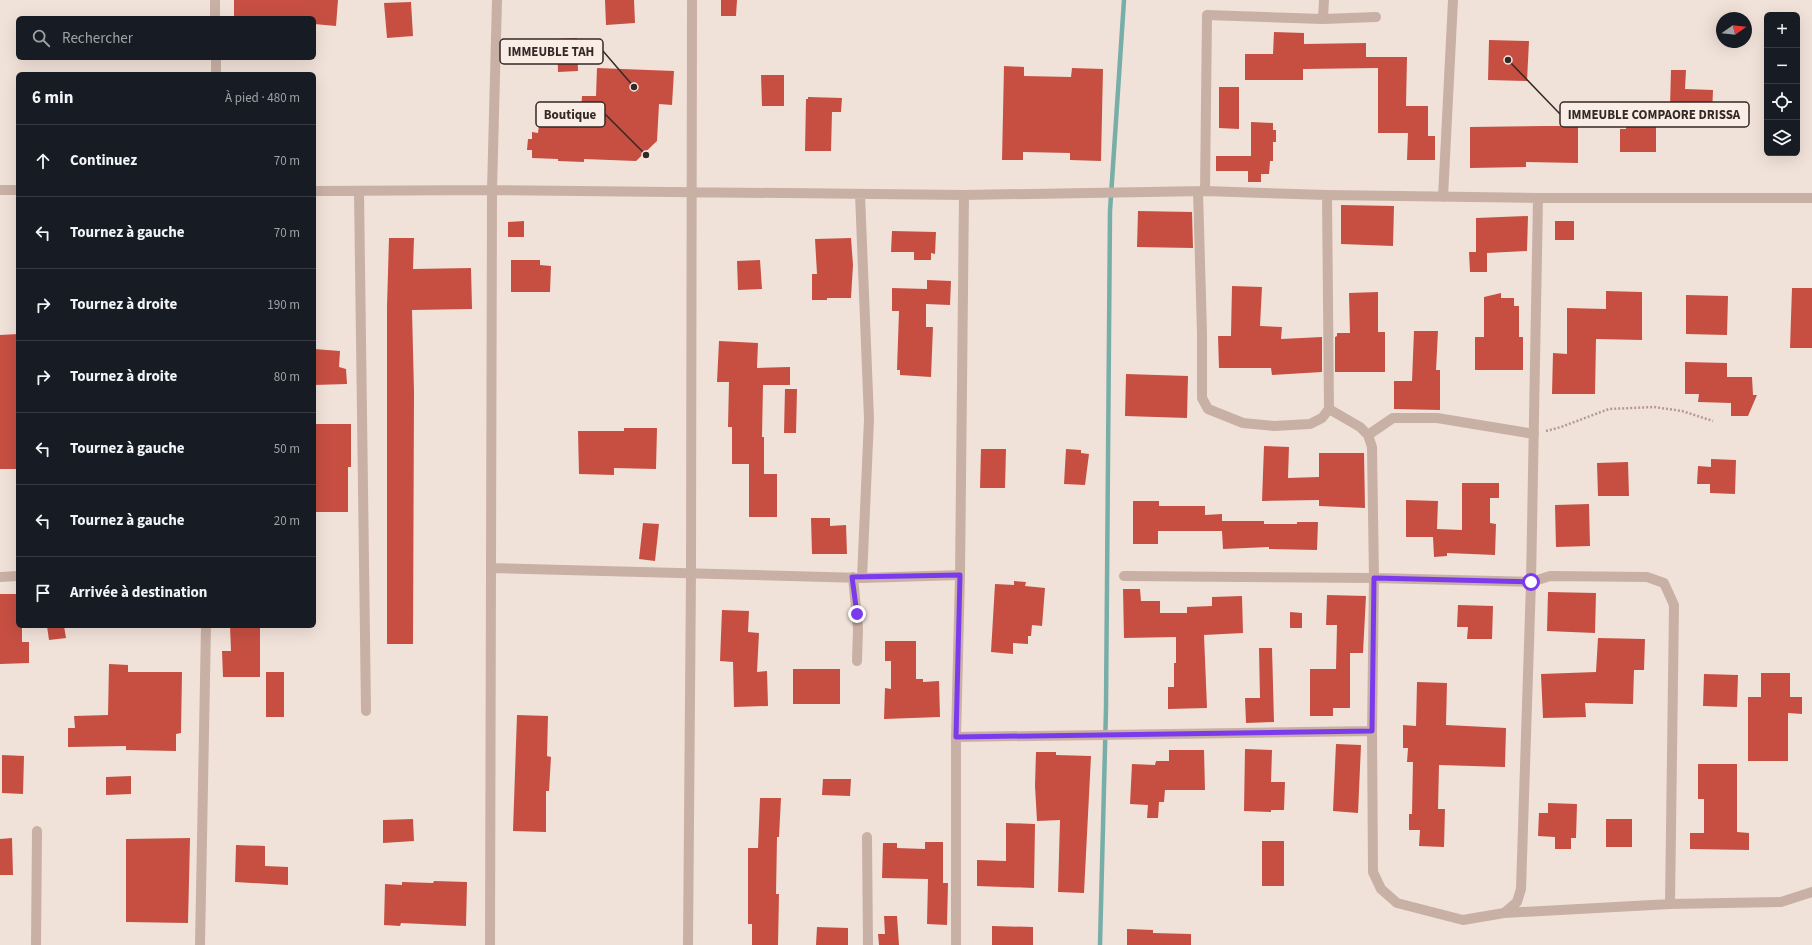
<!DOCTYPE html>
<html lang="fr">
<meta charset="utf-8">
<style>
:root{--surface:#171b24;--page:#20242c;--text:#f1f3f6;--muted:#9ea1a6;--line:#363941}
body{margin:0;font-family:"Source Sans 3",sans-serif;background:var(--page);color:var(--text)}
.controls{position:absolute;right:12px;top:12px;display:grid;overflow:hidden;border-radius:6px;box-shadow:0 4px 16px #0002}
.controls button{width:36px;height:36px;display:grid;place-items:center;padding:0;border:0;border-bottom:1px solid var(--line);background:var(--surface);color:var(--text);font:20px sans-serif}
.compass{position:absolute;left:1716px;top:12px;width:36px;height:36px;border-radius:50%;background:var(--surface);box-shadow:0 4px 16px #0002;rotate:76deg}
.stop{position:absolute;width:12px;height:12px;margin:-9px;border:3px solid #7c3aed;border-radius:50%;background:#fff}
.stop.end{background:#7c3aed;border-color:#fff;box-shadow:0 1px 4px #0008}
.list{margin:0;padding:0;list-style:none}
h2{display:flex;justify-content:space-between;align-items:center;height:52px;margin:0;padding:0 16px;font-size:17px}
h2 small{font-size:13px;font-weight:400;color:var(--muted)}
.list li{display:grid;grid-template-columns:26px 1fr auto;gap:12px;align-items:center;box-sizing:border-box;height:72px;padding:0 16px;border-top:1px solid var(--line)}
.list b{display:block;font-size:15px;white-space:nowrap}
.list em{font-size:13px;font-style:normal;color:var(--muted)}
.icon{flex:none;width:22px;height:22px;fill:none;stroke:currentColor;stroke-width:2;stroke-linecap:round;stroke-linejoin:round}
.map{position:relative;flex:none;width:1812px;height:945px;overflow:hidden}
.search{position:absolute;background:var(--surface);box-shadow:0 4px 16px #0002;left:16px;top:16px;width:300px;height:44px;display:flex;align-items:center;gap:10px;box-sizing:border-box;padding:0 14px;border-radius:6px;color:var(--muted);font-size:15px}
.panel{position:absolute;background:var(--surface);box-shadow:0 4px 16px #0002;left:16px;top:72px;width:300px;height:556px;border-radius:6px}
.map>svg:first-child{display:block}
</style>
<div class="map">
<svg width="1812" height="945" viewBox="0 0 1812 945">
<rect width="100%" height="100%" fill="#f1e2d9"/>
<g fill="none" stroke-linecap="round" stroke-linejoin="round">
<!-- stream -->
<path stroke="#78aea8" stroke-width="4.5" d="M1100,945L1106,708L1110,211L1124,0"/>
</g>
<!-- building -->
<path fill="#c64f42" d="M234,0H338L336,26L314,24V18H234Z
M605,0H634L635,23L606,25Z
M721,0H737L736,16H721Z
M411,2L413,36L387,38L384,3Z
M1274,32L1304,33V44L1366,43V57H1407L1406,106H1428V136H1435V160H1407L1408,133H1378V68L1303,69V80H1245V54H1273Z
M577,38L578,71L558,72L557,39Z
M1489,40L1529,41L1527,81L1488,80Z
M1004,66L1024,67V76L1071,77L1072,68L1103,69L1101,161L1070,160V153L1023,152V160H1002Z
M597,68L674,71L672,105L659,104L657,141L636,161L584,159V162L558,161V159L532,158V150H527L528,139H532V132L538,133L539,125L559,126V112H581L582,96H596Z
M1671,70H1686L1685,89L1713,90L1712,114H1693V108L1670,107Z
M761,75H784V106H762Z
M1219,87H1239V129L1219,128Z
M808,97L842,98L841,112H832L831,151H805L806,99H808Z
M1626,115H1656V152H1620V129H1626Z
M1251,122L1273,123V130H1276V142H1273V161H1270L1269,174H1261V182H1248V171H1216V156H1251Z
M1544,126H1578V163L1526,162V167L1470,168V127Z
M1341,205L1394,206L1393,246L1341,244Z
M1138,211L1192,212L1193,248L1137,247Z
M1528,216L1527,251L1487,253V272H1470L1469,252H1476V218Z
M524,221V237H508V222Z
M1555,221H1574V240H1555Z
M892,231L936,232L935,254L931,253V260H914V252H891Z
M389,238H414L413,269L471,268L472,309L412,310L414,392L413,644H387V307Z
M851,238L853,265L851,298H827V300H812V274H817L815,239Z
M511,260H540V265L551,266L550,292H511Z
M760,260L762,289L738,290L737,261Z
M927,280L951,281L950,305L926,304V327H933L931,377L900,375V370H897L899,311H892V288L927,289Z
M1232,286L1262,287L1260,326L1282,327L1281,339L1322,337V372L1272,375L1271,368H1219L1218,336H1231Z
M1792,288H1812V348H1790Z
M1606,291L1642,292V340L1596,339L1595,394H1552L1553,353L1567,354V308L1606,309Z
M1378,292V332H1385V372H1335V337L1337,336V333H1350L1349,293Z
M1501,293V298H1514V306H1519V337H1523V370H1475V337H1484V297Z
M1686,295L1728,296L1727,335L1686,334Z
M1414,331H1438L1436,370H1440V410L1394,409V381H1412Z
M18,334V469H0V335Z
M719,341L758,343L757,368L790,367V385H763L762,437H764V474H777V517H749V464H732V427H728L729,382H717Z
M314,349L340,351L339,367L346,369L347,384L314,385Z
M1685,362L1727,363V377H1752L1753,395H1757L1748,416H1731V403L1698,402L1699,394H1685Z
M1126,374L1188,376L1187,418L1125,416Z
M785,389H797L796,433H784Z
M314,424H351V467H348V512H314Z
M624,428H657L656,469L614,468V475L579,474L578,431H624Z
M1264,446L1289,447L1288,478L1319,477V453H1364L1365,508L1319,506V500L1262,501Z
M981,449H1006L1005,488H980Z
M1066,449L1081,450V453L1089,454L1085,485L1064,484Z
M1711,459L1736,460L1735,494L1710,493V484H1697L1698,466L1711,467Z
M1628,462L1629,496H1598L1597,463Z
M1462,483H1499V498H1490V523L1496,524L1495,555L1447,553V556L1434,557L1433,537H1406V500L1438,501L1437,529L1462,530Z
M1133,501H1159V506H1205V515L1222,514V521H1264V524H1297V522H1318L1317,550L1269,549V547L1223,549L1222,531H1158V544H1133Z
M1589,504L1590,546L1556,547L1555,505Z
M811,518H830V526L846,525L847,554H812Z
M643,523L659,524L655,561L639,559Z
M1014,581L1026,582L1025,586L1045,588L1042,626L1032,625L1031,636H1028V644L1013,643V654L991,652L995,584L1014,585Z
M1123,589H1140L1141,601H1160V613H1187V607L1212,606V597L1242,596L1243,633L1204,635L1207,708L1168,709V687H1174V663H1176V637L1124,638Z
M1548,592L1596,593L1595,633L1547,631Z
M0,594H18V626H22V642H29V663L0,664Z
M1327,595L1366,596L1363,653H1350V708H1333V716H1310V669H1336L1337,625H1326Z
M1458,605L1493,606L1492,639H1467L1468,627H1457Z
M722,610L749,611L748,632L759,633L757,672L767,671L768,706L734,707L733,662L720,661Z
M1290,612L1302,613V628H1290Z
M47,626H64L66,638L49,640Z
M230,626H260V677H223L222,651H231Z
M1598,638L1645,639L1644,670H1634L1633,704L1585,703L1586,717L1543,718L1541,674L1596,672Z
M885,641H916V679H923V682L939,681L940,717L884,719L885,688L891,689V661H885Z
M1259,648H1272L1274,722L1246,723L1245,698H1260Z
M109,664L128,665V672H182L181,733L176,734V751L126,750V746L68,747V728H75L74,716L108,715Z
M793,669H840V704H793Z
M266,672H284V717H266Z
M1761,673H1790V697H1802V714L1788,713V761H1748V697H1761Z
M1704,674L1738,675L1737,707L1703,706Z
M1417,682L1447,683L1446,725L1506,728L1505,767L1439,765L1438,809H1445L1444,847L1419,846L1420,830H1409V814H1412L1413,762H1407L1408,748H1403V725L1416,726Z
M517,715L548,716L547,756L551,757L549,791H546V832L513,831Z
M1336,744L1361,745L1358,813L1333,811Z
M1245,749L1272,750L1271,782H1285L1284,810H1271V812L1244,811Z
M1169,750H1204L1205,790H1165L1164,802H1159L1158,818H1147L1148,805L1130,804L1132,764L1155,765L1156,761H1169Z
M1036,752H1056V755L1091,756L1084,893L1058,892L1060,820L1037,821L1035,786Z
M2,755L24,756L23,794L2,793Z
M1698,764H1737V832L1749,833V850L1690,849V833H1704V799H1698Z
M131,776V794L106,795V777Z
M823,779H851L850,796L822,795Z
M760,798H781L779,837H777L776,894H779L778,945H752V924H748V848H758Z
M1548,803L1577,804L1576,838H1571V849H1555V837L1538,836L1539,813H1548Z
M413,819L414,841L383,843V820Z
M1606,819H1632V847H1606Z
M1006,823L1035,824L1034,888L977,886V860L1006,861Z
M12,838L13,875H0V839Z
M190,838L188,923L126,922V839Z
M1262,841H1284V886H1262Z
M925,842H943V883H948L947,925L927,924L928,879L882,878L883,843H897V848L925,849Z
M236,845L265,846V866L288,867V885L235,882Z
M434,881L467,882L466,926L401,923L400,926L384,925L385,884L402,885V882L433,883Z
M884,916H897L899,945H879L878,934H885Z
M992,926L1033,927V945H992Z
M817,927L848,928V945H816Z
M1127,929L1153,930V933L1191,934V945H1127Z"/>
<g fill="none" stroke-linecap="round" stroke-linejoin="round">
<!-- path -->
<path stroke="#b59a8f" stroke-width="2.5" stroke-dasharray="2 2" stroke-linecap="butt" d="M1546,431L1561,427L1609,409L1654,407L1682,411L1713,421"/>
<!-- minor -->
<path stroke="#c9b0a5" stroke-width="10" d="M215,0V18
M1323,19L1324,0
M216,58V74
M0,190H18
M314,191L492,190L964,195L1205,191L1327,195L1538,198H1812
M359,191L366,711
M1198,191L1202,333V398L1208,409L1243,423L1274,426L1310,424L1322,418L1329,409L1327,195
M1205,191L1207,15L1323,19L1376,17
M860,194L869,419L862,578
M1443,197L1453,0
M1329,409L1360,427L1368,435L1372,447L1374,578L1372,731L1373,872L1381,889L1397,903L1463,920L1504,913L1670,904
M1368,435L1393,418H1437L1534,434
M491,568L862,578L960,575
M1124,576L1374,578L1531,582L1550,576L1647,577L1664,583L1674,605L1670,904L1781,902L1812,892
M0,577L18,576
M853,577L858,629L857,661
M956,737L1372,731
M867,837L868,945
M1504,913L1517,902L1521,889L1531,582L1538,198
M36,945L37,831
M200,945L206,626
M490,945L492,190L497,0
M688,945L691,574L692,0
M956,945V737L960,575L964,195"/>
</g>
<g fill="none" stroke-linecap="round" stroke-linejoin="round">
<!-- route -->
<path stroke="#7c3aed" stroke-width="5" d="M857,614L852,577L960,575L956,737L1372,731L1374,578L1531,582"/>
</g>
<!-- callouts -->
<path fill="none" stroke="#342926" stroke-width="1.5" d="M634 87L603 51M1508 60L1560 114M646 155L605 114"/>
<g fill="#342926" stroke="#f9ede5" stroke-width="1.5">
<circle cx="634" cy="87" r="4"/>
<circle cx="1508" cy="60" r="4"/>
<circle cx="646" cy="155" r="4"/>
</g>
<g fill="#f9ede5" stroke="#342926" stroke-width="1.5">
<rect x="500" y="39" width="103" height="25" rx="4"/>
<rect x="1560" y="102" width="189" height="25" rx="4"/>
<rect x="536" y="102" width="69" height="25" rx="4"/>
</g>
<g font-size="13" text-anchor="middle" font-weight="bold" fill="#342926">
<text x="551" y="56">IMMEUBLE TAH</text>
<text x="1654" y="119">IMMEUBLE COMPAORE DRISSA</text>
<text x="570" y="119">Boutique</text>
</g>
</svg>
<div class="controls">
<button>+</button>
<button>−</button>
<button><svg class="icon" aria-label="locate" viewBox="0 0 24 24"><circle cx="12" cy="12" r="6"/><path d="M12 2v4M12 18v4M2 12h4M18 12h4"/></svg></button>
<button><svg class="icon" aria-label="layers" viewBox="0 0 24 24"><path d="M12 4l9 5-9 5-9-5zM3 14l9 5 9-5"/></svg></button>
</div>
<svg class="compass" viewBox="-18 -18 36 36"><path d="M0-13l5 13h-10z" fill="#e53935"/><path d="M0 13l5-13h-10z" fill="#9ea1a6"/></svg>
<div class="stop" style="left:1531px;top:582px"></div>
<div class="stop end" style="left:857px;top:614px"></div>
<div class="search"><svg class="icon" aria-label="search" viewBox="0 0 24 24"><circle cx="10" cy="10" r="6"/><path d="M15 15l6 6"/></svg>Rechercher</div>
<section class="panel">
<h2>6 min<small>À pied · 480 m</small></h2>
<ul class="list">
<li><svg class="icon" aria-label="ahead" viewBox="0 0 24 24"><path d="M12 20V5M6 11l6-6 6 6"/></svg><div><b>Continuez</b></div><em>70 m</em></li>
<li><svg class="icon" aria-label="left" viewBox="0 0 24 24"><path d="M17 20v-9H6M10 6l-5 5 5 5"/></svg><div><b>Tournez à gauche</b></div><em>70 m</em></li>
<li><svg class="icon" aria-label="right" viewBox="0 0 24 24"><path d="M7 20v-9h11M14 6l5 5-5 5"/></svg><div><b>Tournez à droite</b></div><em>190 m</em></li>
<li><svg class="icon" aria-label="right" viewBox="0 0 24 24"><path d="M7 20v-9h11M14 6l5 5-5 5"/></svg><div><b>Tournez à droite</b></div><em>80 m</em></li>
<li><svg class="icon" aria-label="left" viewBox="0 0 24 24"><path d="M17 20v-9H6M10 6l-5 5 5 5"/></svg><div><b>Tournez à gauche</b></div><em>50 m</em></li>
<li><svg class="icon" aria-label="left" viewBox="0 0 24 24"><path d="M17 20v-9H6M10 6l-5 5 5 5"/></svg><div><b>Tournez à gauche</b></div><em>20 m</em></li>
<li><svg class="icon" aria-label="arrive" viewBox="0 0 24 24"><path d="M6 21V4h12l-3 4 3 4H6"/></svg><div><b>Arrivée à destination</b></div></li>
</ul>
</section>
</div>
